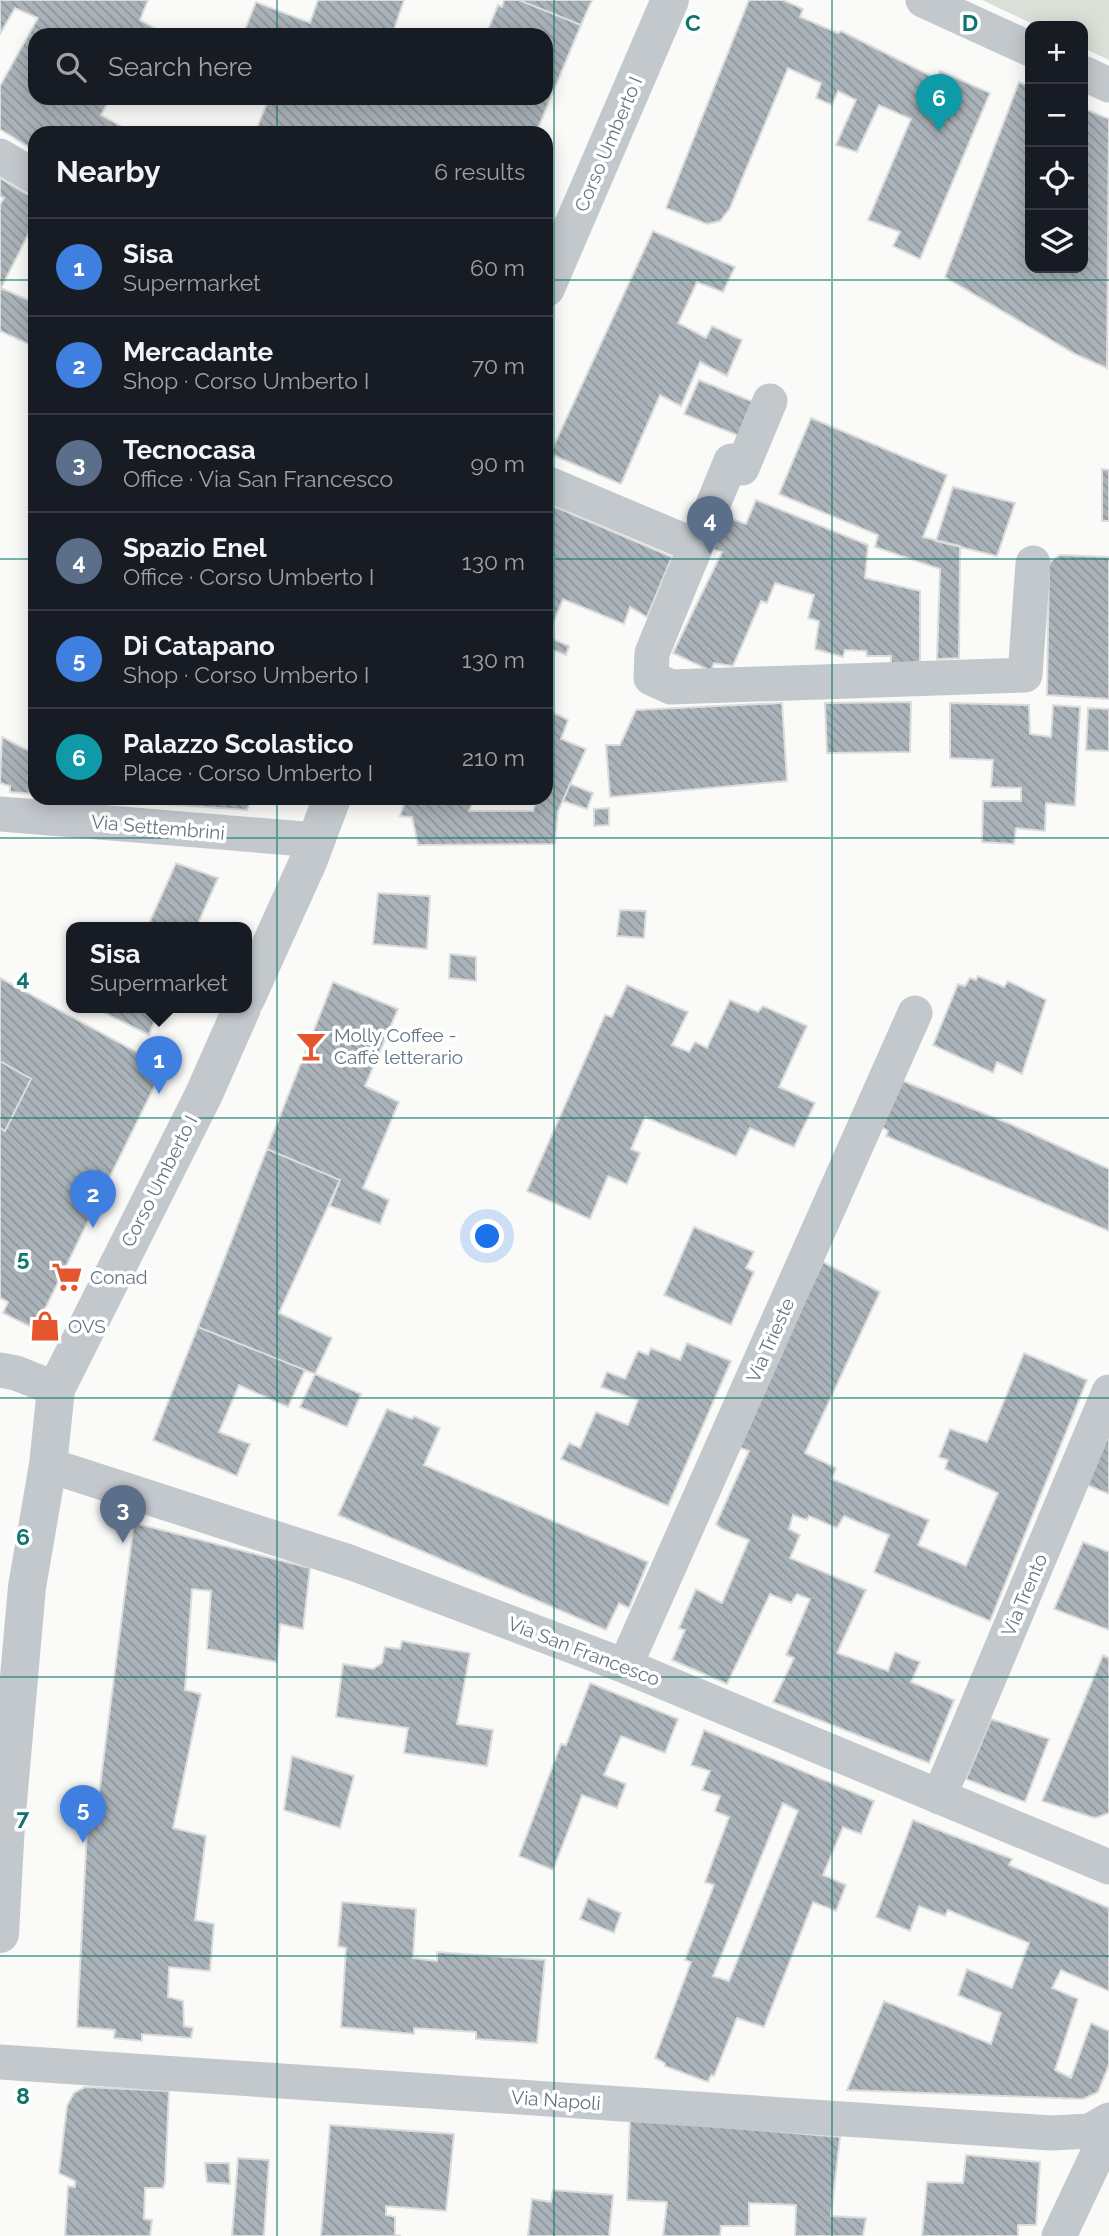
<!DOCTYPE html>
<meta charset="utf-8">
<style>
:root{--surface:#171b24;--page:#20242c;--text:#f1f3f6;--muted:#9ea1a6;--line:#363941;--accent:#e4572e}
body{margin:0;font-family:Raleway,sans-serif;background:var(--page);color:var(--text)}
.controls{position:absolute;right:21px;top:21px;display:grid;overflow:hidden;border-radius:14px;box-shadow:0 4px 18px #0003}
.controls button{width:63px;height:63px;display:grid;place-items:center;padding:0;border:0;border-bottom:2px solid var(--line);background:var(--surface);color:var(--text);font:35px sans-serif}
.you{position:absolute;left:488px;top:1237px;width:24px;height:24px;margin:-18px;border:5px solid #fff;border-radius:50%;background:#1a73e8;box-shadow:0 0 0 10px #1a73e833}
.badge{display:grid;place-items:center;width:46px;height:46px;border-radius:50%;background:var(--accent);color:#fff;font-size:23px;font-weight:700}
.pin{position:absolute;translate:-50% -58px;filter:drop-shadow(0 2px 4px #0008)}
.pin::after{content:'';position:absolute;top:37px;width:24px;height:21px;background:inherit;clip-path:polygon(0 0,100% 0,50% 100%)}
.popup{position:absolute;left:66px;top:922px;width:186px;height:91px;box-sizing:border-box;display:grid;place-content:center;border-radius:14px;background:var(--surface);filter:drop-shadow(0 2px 5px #0005);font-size:23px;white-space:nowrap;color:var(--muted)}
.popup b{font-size:26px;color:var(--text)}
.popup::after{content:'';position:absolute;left:50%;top:100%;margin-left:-14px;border:14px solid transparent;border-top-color:var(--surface)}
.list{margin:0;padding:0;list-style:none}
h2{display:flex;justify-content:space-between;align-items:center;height:91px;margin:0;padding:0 28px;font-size:30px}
h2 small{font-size:23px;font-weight:400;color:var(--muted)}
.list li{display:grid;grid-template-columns:46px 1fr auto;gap:21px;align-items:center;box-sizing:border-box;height:98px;padding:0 28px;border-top:2px solid var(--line)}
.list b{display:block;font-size:26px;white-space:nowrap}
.list p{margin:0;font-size:23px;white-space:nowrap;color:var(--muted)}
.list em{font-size:23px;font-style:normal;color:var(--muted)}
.icon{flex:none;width:38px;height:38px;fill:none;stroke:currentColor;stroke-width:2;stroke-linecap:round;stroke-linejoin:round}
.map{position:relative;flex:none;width:1109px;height:2236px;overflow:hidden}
.search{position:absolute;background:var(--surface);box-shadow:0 4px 18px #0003;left:28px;top:28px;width:525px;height:77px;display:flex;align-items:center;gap:18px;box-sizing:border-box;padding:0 24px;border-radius:21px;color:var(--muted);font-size:26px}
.panel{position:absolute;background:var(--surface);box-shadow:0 4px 18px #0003;left:28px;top:126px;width:525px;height:679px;border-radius:21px}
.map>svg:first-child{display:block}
</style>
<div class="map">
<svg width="1109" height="2236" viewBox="0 0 1109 2236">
<defs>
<pattern id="building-back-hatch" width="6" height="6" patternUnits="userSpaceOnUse" patternTransform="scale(1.75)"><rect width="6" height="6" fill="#aab3b9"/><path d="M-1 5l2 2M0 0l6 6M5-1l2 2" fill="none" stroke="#8e969c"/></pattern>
</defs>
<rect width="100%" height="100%" fill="#fafaf8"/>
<!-- park -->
<path fill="#dadfd7" d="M982,0H1109V60L1083,48V26H1037Z"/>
<!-- building -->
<path fill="url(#building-back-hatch)" stroke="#dcdcda" stroke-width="2" fill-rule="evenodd" d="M0,0H148L140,20L167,35H35V98H110L101,115L124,128L121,133H35V151L0,129V86L38,18L15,8L0,34Z
M318,0H404L392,35H243L256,2L310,23Z
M504,0H519L581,25L536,133H255L269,98H454L461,100L462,98H546V35H486L498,5L502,7Z
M519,0H592L581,25Z
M749,0H783L803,9L800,17L838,33L841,31L937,79L940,71L990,93L920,259L893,246L900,232L868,220L911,119L879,105L857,152L836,145L856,100L838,91L832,105L816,98L821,83L788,68L730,208L720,221L707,224L666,208Z
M1019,82L1030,86V268H1083V108L1109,119L1107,368L1075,354L945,277Z
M0,178L35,199V221L1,288L35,303V347L0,331V205L4,198L0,196Z
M653,231L735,267L723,292L697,282L678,323L706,338L712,326L742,340L727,376L700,362L681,406L660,395L621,484L550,454Z
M699,380L761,405L747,439L684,414Z
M811,418L947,475L923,537L960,546L959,658L937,659L940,569L875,547L878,535L779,494Z
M1102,469L1109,470V521H1102Z
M953,487L1015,503L997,556L936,541Z
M756,500L868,545L865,578L920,591V662L891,665V656H867L866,651L845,650L843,657L815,649L819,621L808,618L814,595L775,583L767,603L761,601L733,666L714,663L711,671L673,653L722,552L713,549L727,517L746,524Z
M546,503L672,557L647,617L630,607L624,624L563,599L547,637L569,646L566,655L546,647Z
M1060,555L1109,557V699L1047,695L1049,566L1051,561Z
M911,702L910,752L827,753L825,703Z
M782,703L787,781L610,797L606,745H620L636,710Z
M950,703L1029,705L1030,734L1051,737L1053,705L1080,707L1075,806L1046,803L1045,831L1016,828L1014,844L982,842L983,801H1021V788L991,787L993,760L950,758Z
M1088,708L1109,709V751L1086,750Z
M546,709L568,720L561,739L586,749L558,811L555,844L418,845L412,817L400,816L406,798H474L469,811H533L537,798H546Z
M2,737L35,754V794L10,792V786L0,783Z
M570,784L593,793L587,809L563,801Z
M125,798H252L247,810L133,802Z
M609,808V825L594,826V809Z
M176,863L218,878L196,928H147Z
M378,893L430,896L427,949L373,944Z
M620,910L646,911L644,938L617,936Z
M450,954L476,957V981L449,978Z
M978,976L1004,987L1008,981L1046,1000L1022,1074L997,1062L993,1073L933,1045L958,984L965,986L970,978L976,980Z
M0,978L164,1067L35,1329L3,1313L8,1302L0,1298V1128L5,1131L31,1079L0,1061Z
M333,982L398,1009L365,1086L399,1102L363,1188L389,1200L380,1224L330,1206L340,1180L267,1149Z
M627,985L688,1012L672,1045L689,1052L695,1042L707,1048L730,1000L758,1012L763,1006L807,1026L779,1087L815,1103L794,1147L750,1128L736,1156L645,1117L631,1149L640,1153L627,1184L608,1176L590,1219L527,1191L605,1015L612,1017Z
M95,1008H160L149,1035Z
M0,1061L31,1079L5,1131L0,1128Z
M903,1081L1008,1123L1109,1169V1231L886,1136L888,1131L882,1127Z
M267,1149L340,1180L279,1313L332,1338L315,1374L198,1327Z
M694,1227L754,1252L746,1268L754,1272L731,1325L664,1295Z
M823,1262L880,1292L805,1453L836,1468L832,1479L929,1520L918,1545L966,1566L998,1493L945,1469L948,1460L939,1457L950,1429L987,1442L1024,1353L1087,1380L990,1621L874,1572L889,1535L844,1516L837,1528L809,1516L807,1520L793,1515L789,1529L800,1535L790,1558L866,1590L837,1653L888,1671L895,1652L920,1662L911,1682L954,1700L929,1763L773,1702L794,1658L786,1655L810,1599L797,1594L791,1603L770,1594L727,1684L672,1660L685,1630L679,1628L696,1589L722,1603L749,1540L722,1529L716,1524L749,1451L736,1446Z
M198,1327L305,1370L288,1407L239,1385L219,1432L250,1444L237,1476L153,1440Z
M687,1343L731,1361L668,1506L561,1459L569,1443L580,1448L596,1412L628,1425L638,1400L601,1387L607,1372L625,1379L638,1351L648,1355L651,1348L680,1360Z
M315,1374L361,1394L347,1427L300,1407Z
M387,1409L412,1419L414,1416L440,1428L424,1465L648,1562L629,1608L619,1603L606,1630L338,1515Z
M1109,1432V1494L1087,1485Z
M134,1523L310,1568L303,1629L280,1624L277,1662L207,1649L211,1591L192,1589L185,1690L201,1694L173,1828L206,1836L195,1920L214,1924L210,1971L169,1967L168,1997L183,2001L184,2026L193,2028L191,2038L142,2034V2041L114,2038L115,2030L77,2027L89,1791L99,1794Z
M1083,1542L1109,1552V1630L1054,1609Z
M402,1641L470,1653L457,1724L493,1730L487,1766L404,1753L408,1728L336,1717L343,1664L373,1669L382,1663L385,1647L400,1649Z
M1103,1655L1109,1658V1813L1095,1818L1042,1801Z
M590,1683L678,1719L665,1753L621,1736L604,1775L626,1784L617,1808L582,1795L553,1870L519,1856L561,1744L566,1745Z
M991,1719L1049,1739L1025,1802L966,1779Z
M704,1730L874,1801L861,1834L843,1827L823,1875L846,1885L836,1911L813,1902L764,2027L737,2018L714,2076L711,2075L708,2082L665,2066V2063L655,2058L691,1962L685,1960L714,1885L705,1882L729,1817L715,1811L720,1796L702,1790L710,1771L691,1765ZM783,1803L798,1811L729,1981L713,1976Z
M292,1756L354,1776L340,1828L284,1810Z
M913,1820L1012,1859L1009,1865L1109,1908V1991L1061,1970L1052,1988L1078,1999L1055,2070L1071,2078L1091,2023L1109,2031V2065L1098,2092L1083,2099L847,2090L884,2001L991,2044L1001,2013L958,1995L967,1969L1012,1988L1029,1943L948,1910L945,1916L919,1906L910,1931L876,1917Z
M588,1898L621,1913L614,1933L580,1919Z
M342,1902L416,1909L413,1958L437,1961V1952L545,1960L537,2043L476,2039V2032L414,2028V2034L341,2027L346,1948L338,1946Z
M85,2087L169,2091L165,2183L163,2188H145L144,2219L152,2220L150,2236H65L68,2186L75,2187V2181L59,2173L67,2106L74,2093Z
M630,2119L840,2137L831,2216L866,2218L863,2236H795L796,2205L749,2203V2226H721L720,2236H663L667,2202L627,2200Z
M330,2125L454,2134L446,2211L386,2206V2215L395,2217V2235L401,2236H321Z
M966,2155L1040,2162L1036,2225H1018V2236H922L927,2182L963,2183Z
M238,2158L269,2160L264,2236H232Z
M205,2163H229L230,2184L207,2182Z
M553,2190L613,2195L609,2236H528L532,2199L551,2202Z"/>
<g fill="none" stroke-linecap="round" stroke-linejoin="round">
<!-- minor -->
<path stroke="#c3c8cc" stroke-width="35" d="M923,0L1030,49
M1083,73L1109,85
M0,156L35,177
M770,401L742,468L731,461L652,653L651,678L671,687L1025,675L1033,563
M546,483L696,546
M0,814L316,840
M0,1370L16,1373L56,1389
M48,1465L352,1563L625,1666L1109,1867
M625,1666L915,1013
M939,1797L1109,1392
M0,2062L1051,2133L1090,2131L1109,2120
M1059,2236L1109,2130"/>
<!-- tertiary -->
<path stroke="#c3c8cc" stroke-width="38" d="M546,288L670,0
M246,999L308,862L332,798
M0,1934L6,1824L27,1587L48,1465L56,1389L204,1094L242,1008"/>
</g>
<!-- grid -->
<path fill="none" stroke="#0f766e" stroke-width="2" stroke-opacity="0.55" d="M277,0V35M554,0V2236M832,0V2236M277,98V133M0,280H35M546,280H1109M0,559H35M546,559H1109M277,798V2236M0,838H1109M0,1118H1109M0,1398H1109M0,1677H1109M0,1956H1109"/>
<!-- icons -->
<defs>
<g id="bar-bare" transform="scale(2.415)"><path d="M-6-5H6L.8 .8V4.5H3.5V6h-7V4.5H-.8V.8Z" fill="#e4572e" stroke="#fff" stroke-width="2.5" paint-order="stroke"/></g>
<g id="supermarket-bare" transform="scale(2.415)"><path d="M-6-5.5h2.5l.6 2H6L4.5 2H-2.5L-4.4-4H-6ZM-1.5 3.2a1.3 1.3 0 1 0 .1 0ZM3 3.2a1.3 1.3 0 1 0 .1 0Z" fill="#e4572e" stroke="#fff" stroke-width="2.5" paint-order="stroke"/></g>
<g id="shop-bare" transform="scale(2.415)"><path d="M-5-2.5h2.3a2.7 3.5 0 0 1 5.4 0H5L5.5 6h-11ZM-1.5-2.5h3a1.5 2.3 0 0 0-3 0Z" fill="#e4572e" stroke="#fff" stroke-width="2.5" paint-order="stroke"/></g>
</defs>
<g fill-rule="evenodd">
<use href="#bar-bare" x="311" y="1046"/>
<use href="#supermarket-bare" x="67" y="1277"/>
<use href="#shop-bare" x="45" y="1326"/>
</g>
<g text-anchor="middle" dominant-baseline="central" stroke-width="7" stroke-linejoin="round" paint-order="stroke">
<!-- street labels -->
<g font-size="19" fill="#657683" stroke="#fff">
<text transform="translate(608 144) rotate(-67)">Corso Umberto I</text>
<text transform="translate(158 827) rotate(5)">Via Settembrini</text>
<text transform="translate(159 1181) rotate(-63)">Corso Umberto I</text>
<text transform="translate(770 1340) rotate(-66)">Via Trieste</text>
<text transform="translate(1024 1595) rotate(-67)">Via Trento</text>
<text transform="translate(584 1651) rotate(21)">Via San Francesco</text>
<text transform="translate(556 2100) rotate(4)">Via Napoli</text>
</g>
<!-- poi labels -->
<g font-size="19" fill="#657683" stroke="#fff" text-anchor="start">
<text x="334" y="1035">Molly Coffee -<tspan x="334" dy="22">Caffè letterario</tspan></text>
<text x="90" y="1277">Conad</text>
<text x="68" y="1326">OVS</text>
</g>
</g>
<g font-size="23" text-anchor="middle" font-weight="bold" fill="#0f766e" stroke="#fff" stroke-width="7" stroke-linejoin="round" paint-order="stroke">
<text x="693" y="31">C</text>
<text x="970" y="31">D</text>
<text x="23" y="986">4</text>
<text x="23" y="1266">5</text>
<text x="23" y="1545">6</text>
<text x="23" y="1825">7</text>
<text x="23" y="2104">8</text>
</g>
</svg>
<div class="controls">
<button>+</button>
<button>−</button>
<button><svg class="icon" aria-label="locate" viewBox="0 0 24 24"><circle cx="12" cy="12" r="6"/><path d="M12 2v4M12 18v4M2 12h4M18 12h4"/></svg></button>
<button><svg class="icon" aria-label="layers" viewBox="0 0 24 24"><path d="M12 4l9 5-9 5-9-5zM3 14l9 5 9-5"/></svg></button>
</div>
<div class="you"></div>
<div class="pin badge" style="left:159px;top:1094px;background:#3f7fe0">1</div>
<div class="popup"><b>Sisa</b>Supermarket</div>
<div class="pin badge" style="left:93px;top:1228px;background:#3f7fe0">2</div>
<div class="pin badge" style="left:123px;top:1543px;background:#5c6f8a">3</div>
<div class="pin badge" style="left:710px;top:554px;background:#5c6f8a">4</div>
<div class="pin badge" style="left:83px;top:1843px;background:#3f7fe0">5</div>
<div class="pin badge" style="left:939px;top:132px;background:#0f9aa8">6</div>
<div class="search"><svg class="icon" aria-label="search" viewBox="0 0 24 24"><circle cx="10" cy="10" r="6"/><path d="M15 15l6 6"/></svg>Search here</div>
<section class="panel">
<h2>Nearby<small>6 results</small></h2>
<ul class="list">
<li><span class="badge" style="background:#3f7fe0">1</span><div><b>Sisa</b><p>Supermarket</p></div><em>60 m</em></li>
<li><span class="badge" style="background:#3f7fe0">2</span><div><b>Mercadante</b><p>Shop · Corso Umberto I</p></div><em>70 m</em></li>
<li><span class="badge" style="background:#5c6f8a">3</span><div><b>Tecnocasa</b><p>Office · Via San Francesco</p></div><em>90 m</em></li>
<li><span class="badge" style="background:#5c6f8a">4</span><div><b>Spazio Enel</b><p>Office · Corso Umberto I</p></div><em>130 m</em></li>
<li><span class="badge" style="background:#3f7fe0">5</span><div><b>Di Catapano</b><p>Shop · Corso Umberto I</p></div><em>130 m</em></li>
<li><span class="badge" style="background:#0f9aa8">6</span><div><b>Palazzo Scolastico</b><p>Place · Corso Umberto I</p></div><em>210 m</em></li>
</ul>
</section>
</div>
